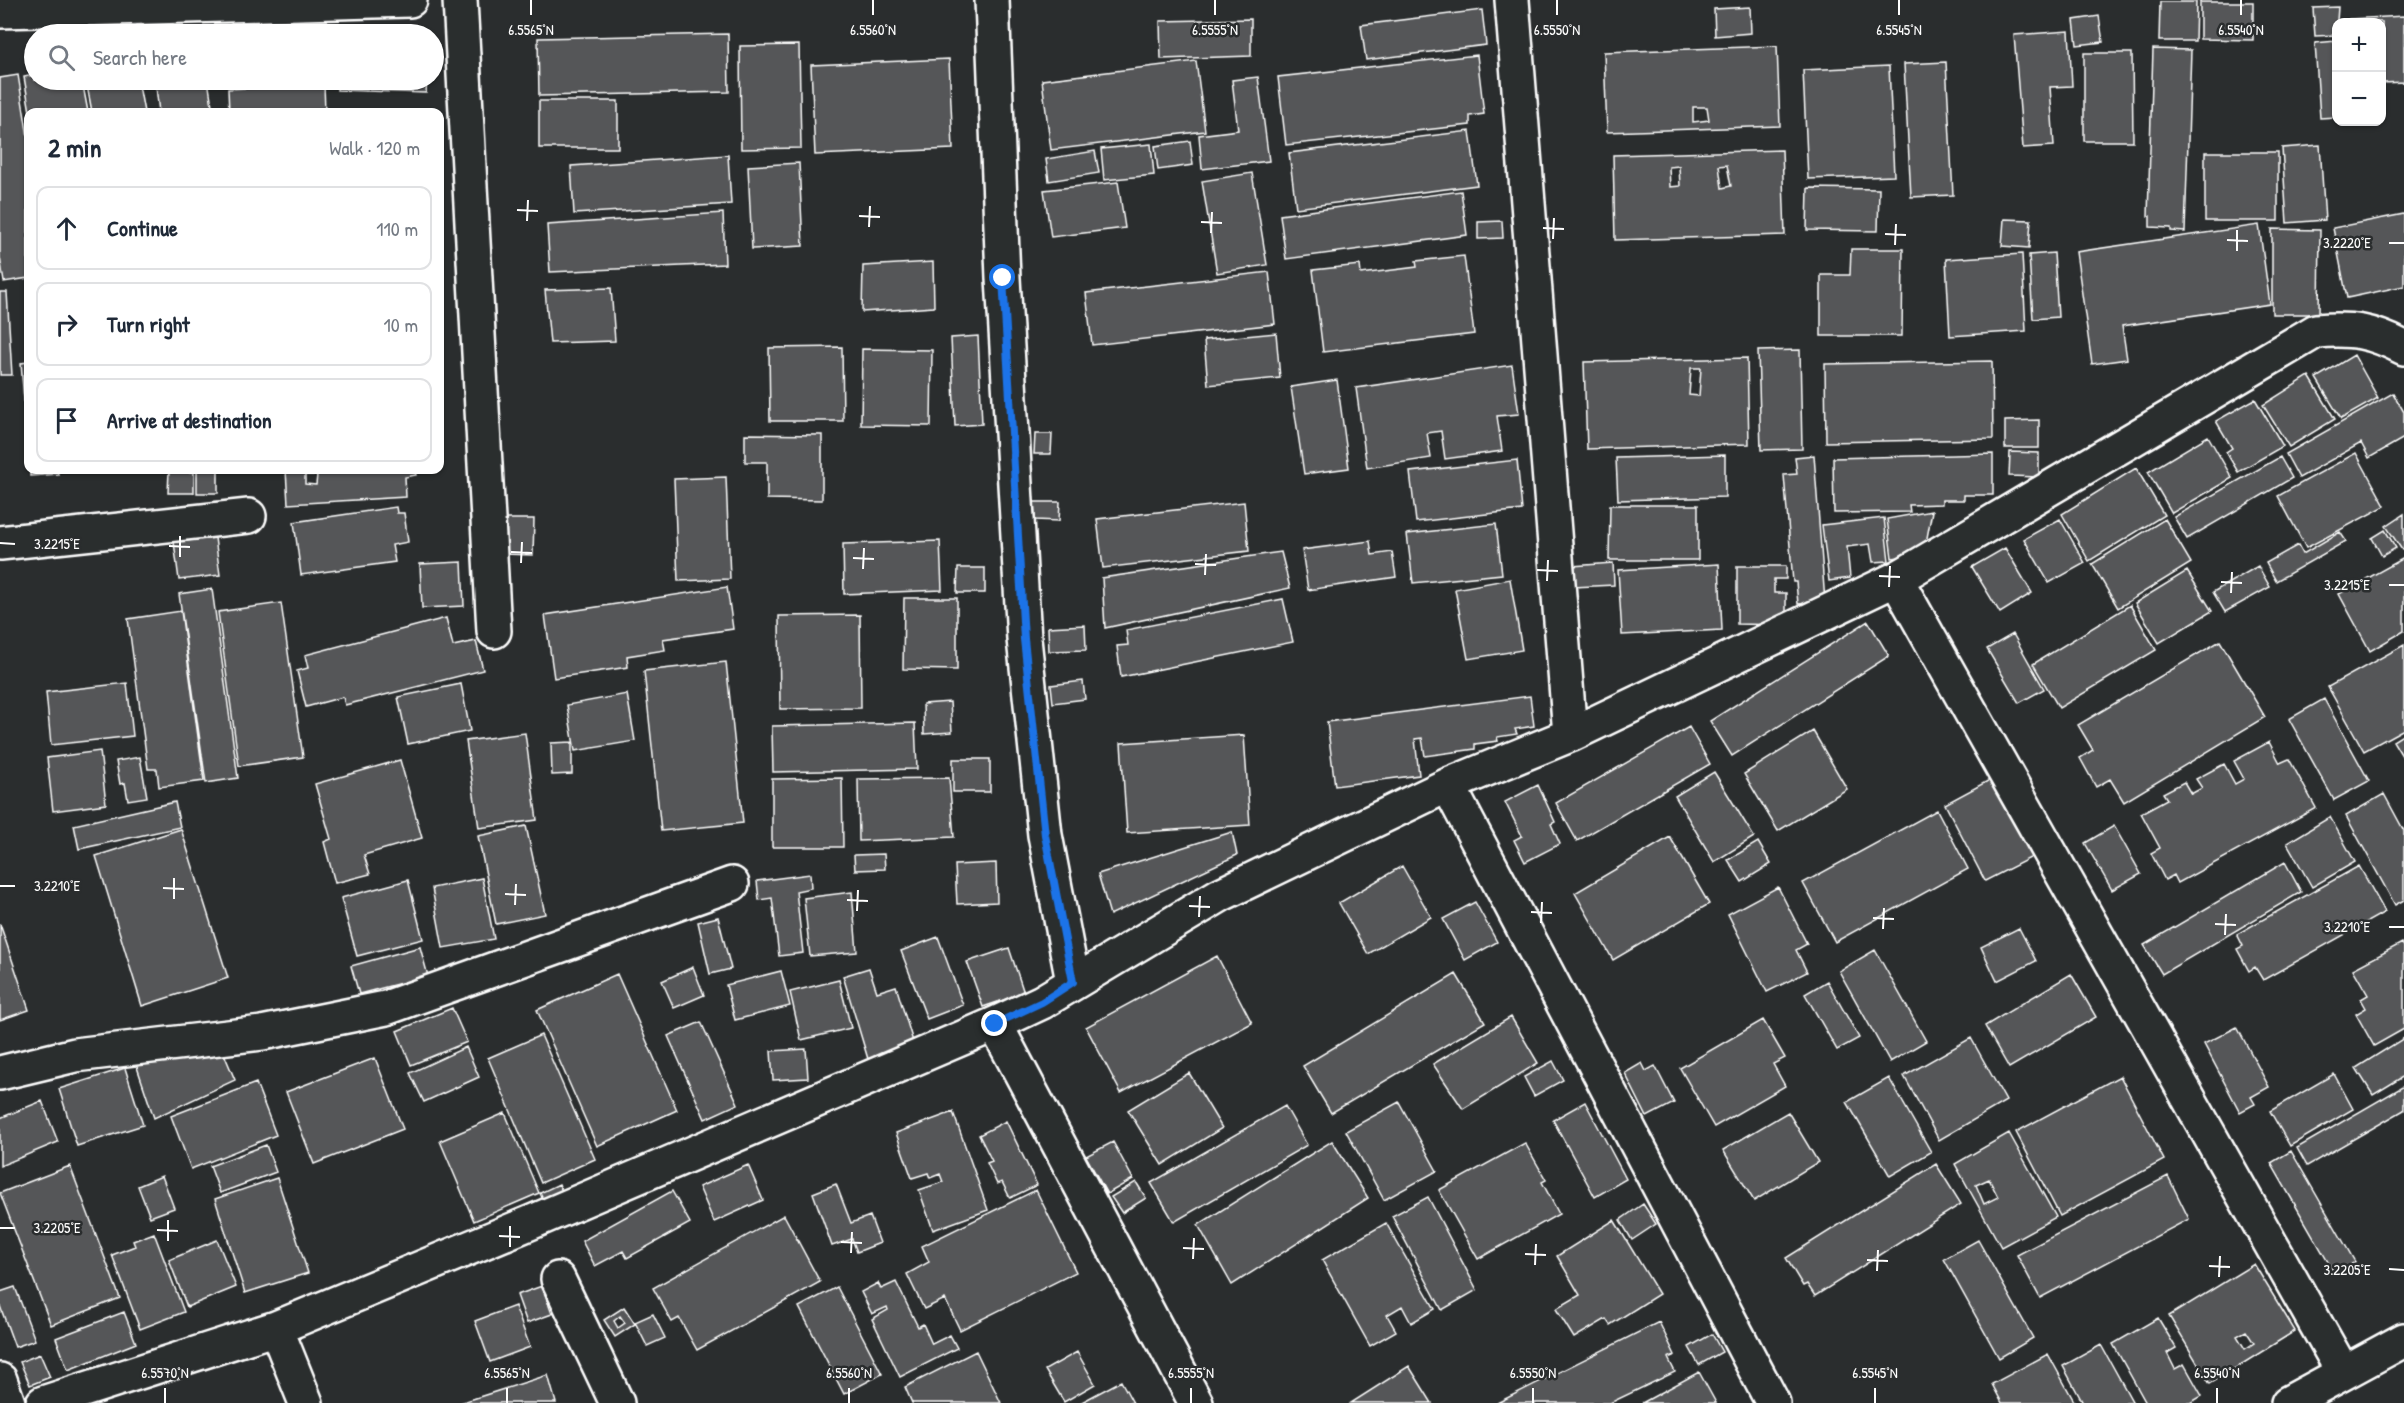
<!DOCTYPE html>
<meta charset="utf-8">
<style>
:root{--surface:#fff;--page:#f6f6f7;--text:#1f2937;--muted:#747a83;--line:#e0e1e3}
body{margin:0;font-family:"Patrick Hand",sans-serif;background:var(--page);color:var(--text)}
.controls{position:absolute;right:18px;top:18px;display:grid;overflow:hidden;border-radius:12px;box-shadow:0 2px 4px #0004}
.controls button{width:54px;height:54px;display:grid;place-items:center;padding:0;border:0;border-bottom:2px solid var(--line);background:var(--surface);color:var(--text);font:30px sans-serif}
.stop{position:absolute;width:18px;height:18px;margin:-14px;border:4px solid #1a73e8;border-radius:50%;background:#fff}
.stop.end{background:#1a73e8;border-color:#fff;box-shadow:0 2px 6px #0008}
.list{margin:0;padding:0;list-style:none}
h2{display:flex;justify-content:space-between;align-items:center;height:78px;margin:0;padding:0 24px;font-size:26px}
h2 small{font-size:20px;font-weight:400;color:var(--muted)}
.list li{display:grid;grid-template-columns:39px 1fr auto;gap:18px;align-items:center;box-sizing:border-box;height:84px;margin:0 12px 12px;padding:0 12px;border:2px solid var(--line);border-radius:12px}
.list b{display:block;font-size:22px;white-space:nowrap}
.list em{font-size:20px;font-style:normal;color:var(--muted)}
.icon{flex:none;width:33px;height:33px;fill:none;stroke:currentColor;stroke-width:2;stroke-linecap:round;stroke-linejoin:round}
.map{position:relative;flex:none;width:2404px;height:1403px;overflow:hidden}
.search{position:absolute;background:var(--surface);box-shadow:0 2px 4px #0004;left:24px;top:24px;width:420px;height:66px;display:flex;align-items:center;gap:15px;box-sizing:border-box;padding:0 21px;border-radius:33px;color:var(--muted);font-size:22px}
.panel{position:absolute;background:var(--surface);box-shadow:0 2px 4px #0004;left:24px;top:108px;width:420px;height:366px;border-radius:12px}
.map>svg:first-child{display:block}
</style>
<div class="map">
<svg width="2404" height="1403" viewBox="0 0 2404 1403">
<rect width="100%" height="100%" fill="#2a2d2e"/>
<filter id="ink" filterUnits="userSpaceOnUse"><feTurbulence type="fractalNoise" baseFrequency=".0167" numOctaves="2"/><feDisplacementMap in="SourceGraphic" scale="12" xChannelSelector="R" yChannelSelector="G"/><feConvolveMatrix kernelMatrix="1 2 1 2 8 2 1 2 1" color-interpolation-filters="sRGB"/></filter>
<g filter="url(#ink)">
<!-- building -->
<path fill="#555758" stroke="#fff" stroke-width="1.5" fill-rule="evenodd" d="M2160,2H2196L2195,41H2159Z
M2200,2H2253V40L2200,39Z
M1750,7L1751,33L1715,36L1714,9Z
M2338,7L2336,35L2315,36L2313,8Z
M1482,10L1486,45L1366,60L1361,25Z
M2099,16L2103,42L2077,45L2074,20Z
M2404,16V82L2382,83V22H2349V19Z
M1251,19V56L1161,59L1160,21Z
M309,26V34H208V27Z
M2069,31L2072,86L2050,87L2054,146L2023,148L2014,35Z
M728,34L729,92L539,96L538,38Z
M2336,41V117L2320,118L2315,43Z
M799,45L801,148L741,149L740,46Z
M1777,46L1780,126L1607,132L1604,52ZM1693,107H1707L1709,120L1693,122Z
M2153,49L2191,50L2185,232L2171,231V228L2150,227V216H2148Z
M2084,53H2132L2133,141H2084Z
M1477,55L1484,114L1470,116V125L1286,145L1278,77Z
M949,59L953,149L815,155L811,65Z
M1196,61L1205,131L1051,150L1042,80Z
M1946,62L1953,195L1911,197L1904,64Z
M1889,66L1894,176L1808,179L1803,70Z
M18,75L28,137V278L4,282L0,257V78Z
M34,75V80H82L88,112H30L24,77Z
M1258,77L1269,161L1202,169L1199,135L1238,130L1232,80Z
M86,80H138L144,112H92Z
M208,80L213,112H159L156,87Z
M338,80H427L426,93L337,90Z
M324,84L325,112H229L228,89Z
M539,101H618V148H539Z
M1470,131L1477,185L1296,208L1289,153Z
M1190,141L1193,165L1158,170L1155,146Z
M1151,144L1154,175L1104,180L1101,149Z
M2320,145L2325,220L2287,223L2282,148Z
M1782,150L1785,235L1615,240L1613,155ZM1727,165L1731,186L1722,188L1719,166ZM1679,166L1680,186L1670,187L1669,167Z
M1095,151L1099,173L1049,181L1046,159Z
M2205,152H2278V221H2205Z
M728,155L731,204L574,214L571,166Z
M799,163L803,246L752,249L748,166Z
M1252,173L1267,265L1217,273L1202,181Z
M1118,182L1125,228L1051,237L1044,190Z
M1808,188L1879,189L1878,231L1807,230Z
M1461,191L1467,235L1286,259L1280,215Z
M723,213L725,264L550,272L547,225Z
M2404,214V286L2347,298L2333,228Z
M2004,219L2031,220L2029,248L2002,246Z
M1502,221L1503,238L1478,239V222Z
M2259,225L2270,304L2122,326L2127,359L2092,364L2076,252Z
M2272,229L2320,230L2319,314H2272Z
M1851,249H1903L1902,336H1821V275H1850Z
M2054,253L2058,317L2033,319L2029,255Z
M2022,254L2026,331L1950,336L1946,259Z
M1464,256L1474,334L1323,352L1313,270L1360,265L1361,274L1417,267L1416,261Z
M933,262L934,307L862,312L863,266Z
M1269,272L1275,324L1092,345L1086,293Z
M611,288L615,341L550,343L545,290Z
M0,292H7L12,375H0Z
M1276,333L1280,378L1208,385L1204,340Z
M978,336L982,424L955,426L951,338Z
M842,347L843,421H770L769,348Z
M862,349L932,350L931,426L861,425Z
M1800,350L1802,449L1761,450L1758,351Z
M2354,355L2378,398L2341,419L2316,378Z
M1747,358L1749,444L1587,449L1584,362ZM1691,368H1701L1699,396L1689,395Z
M1992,361L1993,439L1826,442L1825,364Z
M28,362V452L21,363Z
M1512,365L1519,414L1497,416L1502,451L1445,459L1441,431L1427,433L1431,458L1367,468L1356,388Z
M2309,376L2335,419L2289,447L2263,405Z
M1337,380L1349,468L1304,474L1291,387Z
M2393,393L2404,412V438L2369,458L2361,443L2299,478L2286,454Z
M2255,399L2283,446L2238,472L2226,452L2232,448L2216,421Z
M2039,420V448H2005V421Z
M745,434L822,435V500L767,499V462H745Z
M1035,434H1052L1051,454H1034Z
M2208,436L2232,478L2172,513L2148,472Z
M2010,452L2039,453V477L2009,476Z
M2356,453L2385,506L2306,548L2278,496Z
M1993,454V495H1964V500H1942V504L1909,505L1910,512L1834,513L1833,458Z
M1725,455V497L1618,500L1616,458Z
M1814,455L1825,602L1798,604L1796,582H1793L1784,475L1797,474L1795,457Z
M2280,457L2292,478L2187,539L2174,517Z
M1517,460L1522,510L1416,522L1410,472Z
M2136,468L2164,515L2089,561L2062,514Z
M30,470H57L58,474L30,476Z
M197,470H218V493H197Z
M286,470H415L416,475L405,477L406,497L288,504ZM305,475H317L316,485L305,484Z
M169,471L194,472V493H168Z
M726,477L730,579L678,581L674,479Z
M1034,502H1060L1059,521L1035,520Z
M1244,502L1249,551L1103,568L1097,519Z
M1610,505H1698V560H1609Z
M396,507L397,513H404L408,542L392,545L395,562L301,575L294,522Z
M1932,511L1924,554L1892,558L1887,519Z
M2404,514V549L2402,550L2386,526Z
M1884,518L1889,561L1873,562L1870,544L1847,547L1850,578L1829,581L1822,525Z
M504,519H534L533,555L504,554Z
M2060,519L2085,563L2049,583L2024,539Z
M2165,519L2191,563L2118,608L2092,564Z
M1496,524L1502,574L1413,583L1407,534Z
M2385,530L2396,548L2382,556L2372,538Z
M2340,532L2346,541L2276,581L2266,563L2298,545L2303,554Z
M215,538L220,575L179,580L174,542Z
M940,541L942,590L844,594L843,544Z
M1370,541L1372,555L1392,552L1396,577L1308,590L1302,550Z
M2005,548L2032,593L2000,613L1972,567Z
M1281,552L1290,588L1105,628L1102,578Z
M2404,558V631L2370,651L2339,594Z
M462,562L464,606L422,608L420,564Z
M1613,563L1614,585L1573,587L1572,566Z
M1719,564L1722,630L1622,635L1618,570Z
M1737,566H1786V579H1774V593H1786V625L1737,624Z
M2258,566L2270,587L2225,612L2213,592Z
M958,568H985V593H957Z
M2187,571L2212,611L2159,643L2135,603Z
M1510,579L1522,650L1468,659L1455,589Z
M727,587L733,629L663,639L665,650L627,656L628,667L554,678L545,615Z
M212,589L238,778L206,783L179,594Z
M904,598H957V670L903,669Z
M1283,599L1293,642L1121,677L1117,646L1128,645L1126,630Z
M281,603L303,757L239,766L218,612Z
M2130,605L2156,650L2059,708L2033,664Z
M181,611L204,781L159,787L157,769H148L128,619Z
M860,615L861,708L780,709L779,616Z
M446,618L453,646L476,641L483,670L345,705L343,697L306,707L297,671L308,668L305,655Z
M1868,621L1889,656L1732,756L1710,721Z
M1085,625L1086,650L1049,651L1048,627Z
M2013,634L2044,689L2019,703L1987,649Z
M2220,641L2265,717L2124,802L2110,779L2096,787L2080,758L2093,750L2078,725Z
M2404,645V729L2364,751L2328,687Z
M726,662L743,823L661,831L644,671Z
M1083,681L1085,699L1053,703L1051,685Z
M127,683L133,736L51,745L46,692Z
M461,684L470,731L408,744L398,697Z
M627,694L635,741L575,751L567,705Z
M1530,696L1534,726L1515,729L1517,734L1497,737L1498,741L1475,744V749L1425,756L1422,738L1415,739L1419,775L1335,786L1327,722Z
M2324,699L2369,781L2334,800L2289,719Z
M950,702L952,732L924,734L923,704Z
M915,723L917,769L773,772L772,726Z
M1689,727L1710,764L1577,841L1556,803Z
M1813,731L1847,789L1778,831L1744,774Z
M525,733L537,820L479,828L466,741Z
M2404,734V759L2393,741Z
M1244,735L1250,825L1127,833L1121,743Z
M572,742V774L552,775L551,743Z
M2269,742L2280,763L2289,759L2316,808L2178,883L2174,875L2165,880L2151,853L2160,848L2141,813L2167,799L2163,793L2184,782L2191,794L2202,788L2196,779L2224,764L2235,784L2244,779L2234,761Z
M100,751L106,804L53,811L47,758Z
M140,757L147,797L128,800L125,783L120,784L116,761Z
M953,759H990V792H953Z
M400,760L422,838L364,855L370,874L335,883L324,842L331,839L315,784Z
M1714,772L1754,837L1714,862L1675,796Z
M1997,776L2038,854L1985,881L1945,804Z
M842,778L843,847H772V779Z
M949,778L954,837L859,841L858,779Z
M1538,785L1555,822L1551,824L1560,844L1525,862L1514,840L1522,836L1505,802Z
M2384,794L2404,831V900L2395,905L2346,816Z
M175,802L180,827L79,849L74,825Z
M1937,810L1968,869L1835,942L1803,883Z
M2330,817L2355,862L2312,887L2287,843Z
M526,826L545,914L496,924L478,836Z
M2114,826L2141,874L2112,890L2085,843Z
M181,829L228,978L142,1006L96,856Z
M1232,832L1237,855L1110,915L1098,874Z
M1670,837L1709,904L1613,960L1575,893Z
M1758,842L1771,864L1742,882L1728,860Z
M884,854L885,869L855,870L854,855Z
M2285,862L2301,892L2162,974L2144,945Z
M996,863L997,902L957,904L955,865Z
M1402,866L1431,917L1368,954L1339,903Z
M2359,866L2385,912L2263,980L2255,967L2249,971L2237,949L2243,946L2237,934Z
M810,874L811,888L796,891L803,953L779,956L772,898L759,900L757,881Z
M482,878L494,939L443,948L432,888Z
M408,880L423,939L357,956L341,898Z
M1778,887L1807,944L1796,950L1807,972L1767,992L1728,914Z
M852,892L857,952L810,956L804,898Z
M1475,902L1497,942L1465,960L1443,919Z
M718,917L731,969L710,974L698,922Z
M0,924L29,1010L0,1020Z
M2019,928L2036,961L1997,981L1981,947Z
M938,937L963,1005L927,1019L901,951Z
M2402,943L2404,947V1029L2374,1046L2356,1014L2366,1008L2361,999L2368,995L2353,969Z
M420,947L428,976L359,994L351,966Z
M1009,948L1024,993L983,1007L967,962Z
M1875,950L1926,1041L1890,1062L1839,971Z
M1217,956L1252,1023L1121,1093L1086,1027Z
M693,967L704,995L674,1008L662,981Z
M869,968L877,992L896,986L914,1045L868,1059L843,976Z
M781,971L790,1006L735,1020L726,985Z
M617,974L677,1110L597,1146L537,1010Z
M1456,974L1485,1022L1331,1113L1303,1066Z
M2071,974L2096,1017L2009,1068L1985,1026Z
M839,980L851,1028L801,1040L790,992Z
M1827,981L1859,1038L1837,1050L1805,994Z
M452,1008L467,1042L411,1065L397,1031Z
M1511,1017L1538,1063L1463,1109L1433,1064Z
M1763,1020L1785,1058L1773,1064L1785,1086L1714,1127L1680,1068Z
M701,1022L738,1104L705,1119L668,1036Z
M2237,1027L2269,1087L2251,1097L2255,1104L2240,1112L2204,1044Z
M541,1035L595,1159L541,1183L488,1058Z
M1971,1038L2006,1101L1939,1140L1904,1076Z
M2404,1038V1076L2373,1095L2356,1068Z
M466,1047L479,1077L424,1102L410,1073Z
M222,1049L235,1080L154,1118L136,1064Z
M806,1049L808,1078L773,1080L771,1051Z
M375,1058L403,1129L314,1164L286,1092Z
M1553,1061L1563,1080L1534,1096L1524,1077Z
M1642,1063L1646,1071L1655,1066L1674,1103L1647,1117L1625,1073Z
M125,1068L143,1125L77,1146L59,1089Z
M1189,1073L1222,1128L1162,1165L1128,1110Z
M2334,1074L2353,1109L2290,1146L2270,1111Z
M2120,1076L2164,1160L2060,1216L2016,1132Z
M1889,1078L1931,1152L1890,1176L1847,1102Z
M256,1083L276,1135L191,1169L171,1116Z
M2404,1086V1110L2307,1166L2297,1148Z
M42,1101L58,1142L0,1166V1118Z
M1399,1102L1437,1171L1384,1200L1346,1131Z
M1585,1102L1626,1179L1595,1197L1553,1120Z
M1285,1106L1307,1145L1174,1222L1151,1183Z
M953,1112L988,1210L933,1230L919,1190L943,1182L940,1174L930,1178L928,1173L912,1178L896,1133Z
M1788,1112L1818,1162L1754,1201L1723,1150Z
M505,1113L539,1193L474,1221L440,1141Z
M1006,1121L1037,1185L1010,1198L1002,1182L997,1184L987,1163L992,1161L979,1135Z
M2009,1133L2056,1217L2001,1247L1955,1164ZM1989,1179L1998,1197L1984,1204L1976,1185Z
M1332,1141L1368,1198L1232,1285L1198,1225Z
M1113,1142L1133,1179L1107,1194L1086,1156Z
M1525,1143L1546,1180L1542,1182L1559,1214L1478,1259L1439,1190Z
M266,1145L276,1172L220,1193L210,1166Z
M2291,1151L2355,1262L2335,1274L2271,1163Z
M1936,1164L1961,1204L1815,1296L1807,1284L1803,1286L1786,1258Z
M748,1165L763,1200L714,1222L699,1187Z
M70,1166L120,1298L51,1325L0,1193Z
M162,1176L174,1208L150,1217L138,1186Z
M2168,1176L2189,1219L2040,1298L2017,1255Z
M277,1178L308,1273L245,1293L215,1199Z
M1136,1182L1146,1198L1122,1213L1111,1197Z
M559,1184L564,1196L546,1206L540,1193Z
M836,1184L851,1223L870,1216L880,1243L857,1252L852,1239L832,1246L813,1193Z
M1036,1190L1076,1272L960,1330L945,1299L924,1309L907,1274L929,1262L922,1246Z
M672,1191L690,1223L627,1258L623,1251L595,1266L582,1241Z
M1428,1197L1477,1290L1442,1310L1392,1216Z
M1643,1204L1656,1224L1632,1240L1620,1220Z
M784,1215L820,1282L697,1350L679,1318L672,1322L653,1288Z
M1614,1220L1659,1294L1610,1325L1606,1319L1574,1338L1556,1309L1580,1295L1557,1256Z
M1386,1223L1435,1309L1411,1323L1402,1306L1387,1315L1396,1331L1370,1346L1322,1260Z
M154,1233L184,1312L140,1329L112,1255L135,1246L133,1241Z
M217,1240L236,1287L187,1307L169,1260Z
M1978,1240L2033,1338L1999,1358L1944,1259Z
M2254,1264L2295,1331L2210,1384L2169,1316ZM2246,1331L2254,1343L2245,1349L2237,1336Z
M896,1282L918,1327L923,1324L932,1344L950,1335L957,1348L900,1377L872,1319L888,1310L887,1307L872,1314L861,1292L878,1283L881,1289Z
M542,1286L552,1314L527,1323L517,1295Z
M15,1287L35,1340L15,1347L0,1306V1292Z
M837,1287L882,1374L844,1394L799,1307Z
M515,1306L530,1347L490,1362L475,1321Z
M624,1307L635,1324L615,1337L604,1320ZM620,1316L625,1323L618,1328L614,1321Z
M124,1312L136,1343L68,1370L56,1338Z
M653,1314L665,1338L647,1346L635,1322Z
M2158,1318L2176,1348L2167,1353L2175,1369L2184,1364L2202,1396L2190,1403H2146L2113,1344Z
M1659,1322L1675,1355L1668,1358L1675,1372L1610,1403H1497Z
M1712,1334L1722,1352L1699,1365L1689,1347Z
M2101,1345L2133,1403H2083L2063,1366Z
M976,1351L1001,1403H912L905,1387Z
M1077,1352L1095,1384L1064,1402L1045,1370Z
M40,1354L50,1377L30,1385L20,1362Z
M2048,1354L2075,1403H2002L1992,1384Z
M1409,1366L1432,1403H1351Z
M1699,1372L1716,1403H1642Z
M548,1375L556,1403H460Z
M1121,1381L1133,1403H1080Z"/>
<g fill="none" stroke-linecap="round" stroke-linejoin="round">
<!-- street casing -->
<g stroke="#fff" stroke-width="38">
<path id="street" d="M460,0L494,631
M992,0L1003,278L1024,639L1045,835L1073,982
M1512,0L1570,735
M0,11L410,0
M0,543L249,516
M1896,579L2343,1372
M1448,785L1773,1403
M995,1024L1196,1403
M0,1073L75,1055L262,1033L386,1008L732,884
M558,1279L617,1403
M276,1328L306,1403
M0,1380L8,1403
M43,1403L276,1328L532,1222L995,1024L1042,1002L1220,895L1448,785L1570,735L1896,579L2316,331C2352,328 2372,331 2404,348
M2288,1403L2404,1340"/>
</g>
<!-- street -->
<use href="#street" stroke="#2a2d2e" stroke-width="33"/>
</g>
</g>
<g fill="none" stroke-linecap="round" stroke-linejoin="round" filter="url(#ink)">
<!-- route -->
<path stroke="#1a73e8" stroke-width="8" d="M995,1024L1042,1002L1073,982L1045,835L1024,639L1003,278"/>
</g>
<!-- ticks -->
<path fill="none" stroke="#fff" stroke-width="2" d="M531,15V0M873,15V0M1215,15V0M1557,15V0M1899,15V0M2241,15V0M517,210L538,211M859,216L880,217M527,221L528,200M1201,222L1222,223M869,227L870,206M1543,228L1564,229M1211,233L1212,212M1885,234L1906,235M1553,239L1554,218M2227,240L2248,241M2389,243H2404M1895,245L1896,224M2237,251V230M0,543L15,544M169,546L190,547M511,552L532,553M180,557V536M853,558L874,559M521,563L522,542M1195,564L1216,565M863,569L864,548M1537,570L1558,571M1205,575L1206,554M1879,576L1900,577M1547,581L1548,560M2221,582L2242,583M2389,585H2404M1889,587L1890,566M2231,593L2232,572M0,886H15M163,888L184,889M505,894L526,895M174,899V878M847,900L868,901M515,905L516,884M1189,906L1210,907M857,911L858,890M1531,912L1552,913M1199,917L1200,896M1873,918L1894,919M1541,923L1542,902M2215,924L2236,925M2389,927H2404M1883,929L1884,908M2225,935L2226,914M0,1228H15M157,1230L178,1231M499,1236L520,1237M168,1241V1220M841,1242L862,1243M510,1247V1226M1183,1248L1204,1249M851,1253L852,1232M1525,1254L1546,1255M1193,1259L1194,1238M1867,1260L1888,1261M1535,1265L1536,1244M2209,1266L2230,1267M2389,1269L2404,1270M1877,1271L1878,1250M2219,1277L2220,1256M165,1403V1388M507,1403V1388M849,1403V1388M1191,1403V1388M1533,1403V1388M1875,1403V1388M2217,1403V1388"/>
<g font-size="15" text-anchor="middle" fill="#fff" stroke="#2a2d2e" stroke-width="5" stroke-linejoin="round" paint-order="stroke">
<text x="531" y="35">6.5565°N</text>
<text x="873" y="35">6.5560°N</text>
<text x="1215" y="35">6.5555°N</text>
<text x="1557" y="35">6.5550°N</text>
<text x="1899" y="35">6.5545°N</text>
<text x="2241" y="35">6.5540°N</text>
<text x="2347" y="248">3.2220°E</text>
<text x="57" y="549">3.2215°E</text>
<text x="2347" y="590">3.2215°E</text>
<text x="57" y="891">3.2210°E</text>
<text x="2347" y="932">3.2210°E</text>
<text x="57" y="1233">3.2205°E</text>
<text x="2347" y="1275">3.2205°E</text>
<text x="165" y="1378">6.5570°N</text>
<text x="507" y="1378">6.5565°N</text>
<text x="849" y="1378">6.5560°N</text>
<text x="1191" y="1378">6.5555°N</text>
<text x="1533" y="1378">6.5550°N</text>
<text x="1875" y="1378">6.5545°N</text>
<text x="2217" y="1378">6.5540°N</text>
</g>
</svg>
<div class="controls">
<button>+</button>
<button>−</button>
</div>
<div class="stop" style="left:1003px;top:278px"></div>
<div class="stop end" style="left:995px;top:1024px"></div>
<div class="search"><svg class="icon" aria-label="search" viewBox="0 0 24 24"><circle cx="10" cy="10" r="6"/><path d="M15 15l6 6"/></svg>Search here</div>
<section class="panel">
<h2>2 min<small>Walk · 120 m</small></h2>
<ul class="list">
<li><svg class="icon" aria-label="ahead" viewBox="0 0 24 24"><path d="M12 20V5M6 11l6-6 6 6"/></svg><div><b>Continue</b></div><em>110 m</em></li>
<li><svg class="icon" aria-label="right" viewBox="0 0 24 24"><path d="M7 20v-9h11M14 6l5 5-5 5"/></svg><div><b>Turn right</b></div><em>10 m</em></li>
<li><svg class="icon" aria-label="arrive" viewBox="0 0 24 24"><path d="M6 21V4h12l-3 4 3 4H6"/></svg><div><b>Arrive at destination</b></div></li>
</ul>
</section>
</div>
